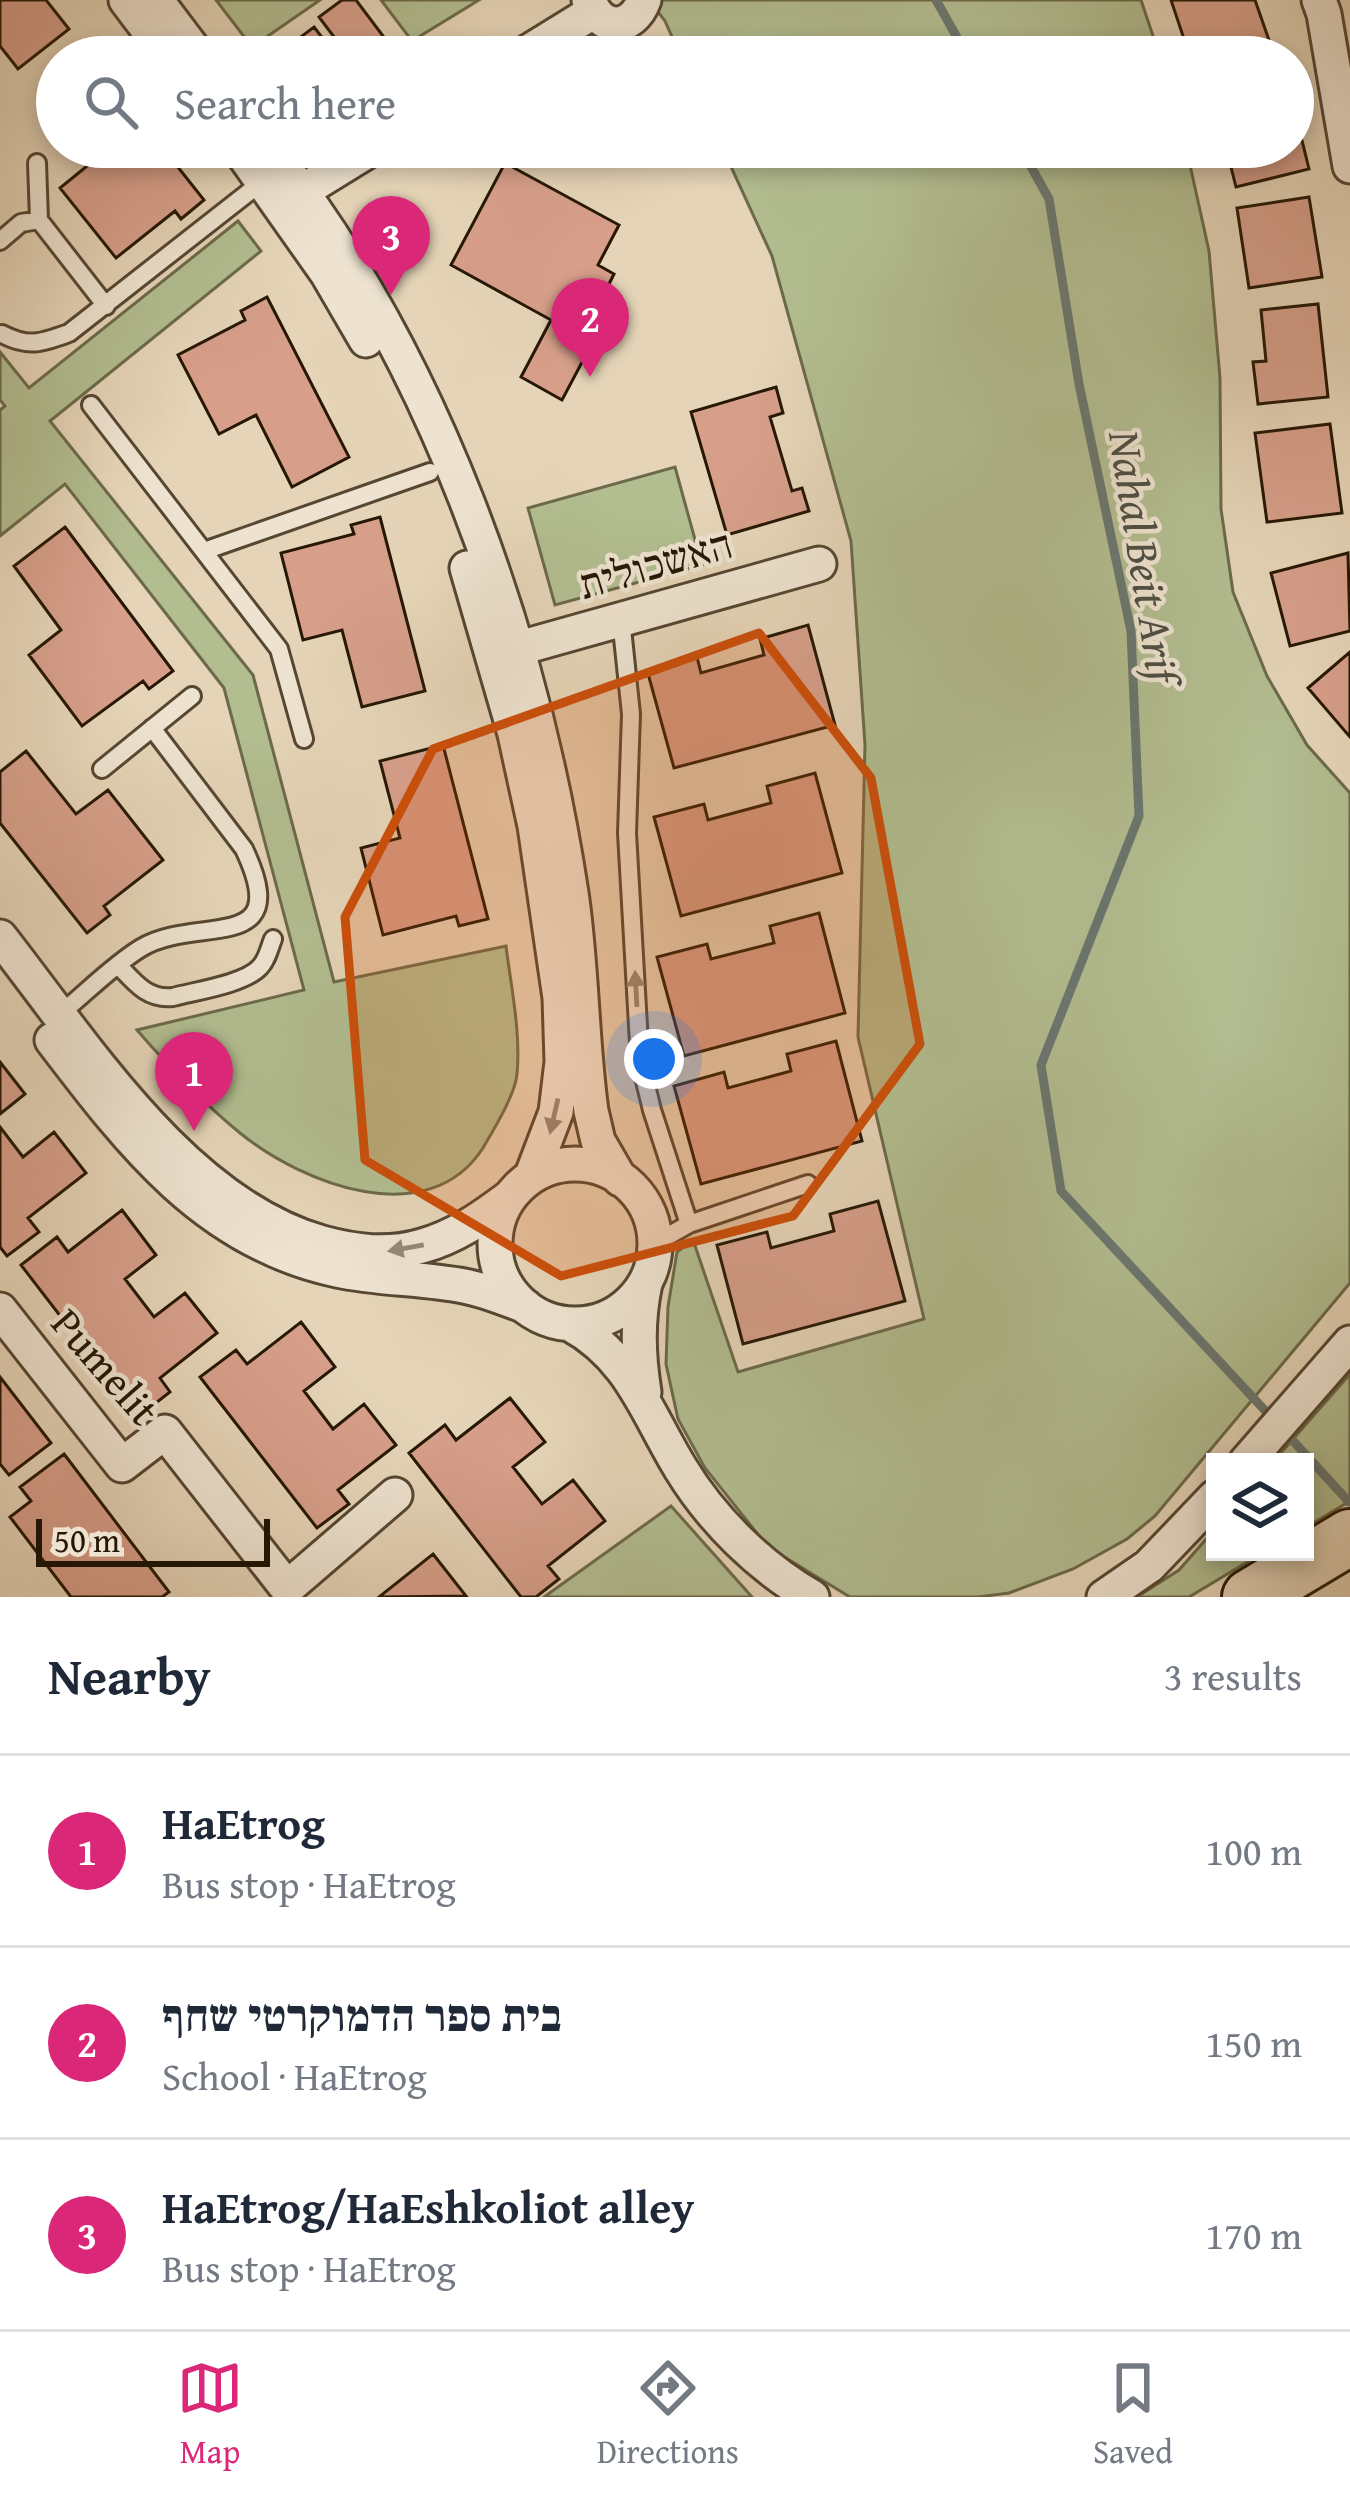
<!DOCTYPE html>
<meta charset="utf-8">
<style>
:root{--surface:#fff;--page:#f2f2f3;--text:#1f2937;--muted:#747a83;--line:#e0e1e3;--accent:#db2777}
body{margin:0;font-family:"Gentium Book Plus","Frank Ruhl Libre",serif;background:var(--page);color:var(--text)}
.controls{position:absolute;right:36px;bottom:36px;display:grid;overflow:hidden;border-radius:0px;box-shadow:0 6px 18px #0003}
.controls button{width:108px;height:108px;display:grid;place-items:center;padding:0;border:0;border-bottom:3px solid var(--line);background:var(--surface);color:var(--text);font:60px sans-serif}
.scale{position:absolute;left:36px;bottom:30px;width:234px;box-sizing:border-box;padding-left:12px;border:6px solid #261805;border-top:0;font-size:33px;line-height:42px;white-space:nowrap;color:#261805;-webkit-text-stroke:9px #eee3d0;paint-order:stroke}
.you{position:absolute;left:654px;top:1059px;width:42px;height:42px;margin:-30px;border:9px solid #fff;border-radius:50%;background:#1a73e8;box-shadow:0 0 0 18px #1a73e833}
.badge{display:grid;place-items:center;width:78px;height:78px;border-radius:50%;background:var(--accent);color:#fff;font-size:39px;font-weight:700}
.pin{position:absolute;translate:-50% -99px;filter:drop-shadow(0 3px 6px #0008)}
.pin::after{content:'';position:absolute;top:63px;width:42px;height:36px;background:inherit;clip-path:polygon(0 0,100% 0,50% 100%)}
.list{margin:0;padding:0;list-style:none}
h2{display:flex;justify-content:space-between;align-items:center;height:156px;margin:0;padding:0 48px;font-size:51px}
h2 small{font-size:39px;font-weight:400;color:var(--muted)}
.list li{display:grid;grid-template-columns:78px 1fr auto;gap:36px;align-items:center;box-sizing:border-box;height:192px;padding:0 48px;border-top:3px solid var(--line)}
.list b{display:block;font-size:45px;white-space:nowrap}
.list p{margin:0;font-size:39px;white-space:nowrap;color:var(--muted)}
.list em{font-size:39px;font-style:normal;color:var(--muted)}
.icon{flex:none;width:66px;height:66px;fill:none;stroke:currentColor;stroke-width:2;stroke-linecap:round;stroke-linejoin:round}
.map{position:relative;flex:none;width:1350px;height:1597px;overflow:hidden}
.search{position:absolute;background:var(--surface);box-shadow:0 6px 18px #0003;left:36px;right:36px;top:36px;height:132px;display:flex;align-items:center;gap:30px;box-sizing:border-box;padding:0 42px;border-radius:66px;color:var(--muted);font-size:45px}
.sheet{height:732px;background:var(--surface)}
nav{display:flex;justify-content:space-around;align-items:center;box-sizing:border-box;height:168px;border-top:3px solid var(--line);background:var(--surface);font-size:33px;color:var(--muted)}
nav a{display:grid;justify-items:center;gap:6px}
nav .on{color:var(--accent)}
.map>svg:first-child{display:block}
</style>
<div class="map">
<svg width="1350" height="1597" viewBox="0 0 1350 1597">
<rect width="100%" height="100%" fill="#e5d4b7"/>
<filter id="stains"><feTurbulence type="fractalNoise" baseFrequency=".00167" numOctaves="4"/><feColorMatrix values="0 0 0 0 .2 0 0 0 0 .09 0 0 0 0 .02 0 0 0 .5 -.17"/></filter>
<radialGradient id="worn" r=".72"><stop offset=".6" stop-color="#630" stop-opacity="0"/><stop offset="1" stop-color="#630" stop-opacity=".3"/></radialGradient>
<!-- green -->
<path fill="#b2bd90" stroke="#6c6a4a" stroke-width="3" d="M216,0H320L252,47Z
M381,0H479L412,41Z
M649,0H1141L1160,57H681L665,21Z
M722,147H1186L1209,251L1220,378L1221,509L1233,592L1267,676L1307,745L1350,793V1283L1155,1516L1127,1539L1073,1569L1009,1593L978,1597H850L768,1547L705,1468L678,1419L666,1364L668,1307L677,1252L693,1240L738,1372L924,1319L858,1037L865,745L851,541L772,256Z
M238,221L261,251L50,421L253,675L334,982L506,946C511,987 521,1032 517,1074C515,1095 494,1129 483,1148C428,1233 303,1184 240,1133C202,1102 169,1067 137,1030L304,990L224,688L65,484L0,536V410L5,406L0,400V352L29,388Z
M675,467L702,565L555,605L528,508Z
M1350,1374V1501L1305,1528V1462H1273Z
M671,1506L752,1597H544Z
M1215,1529V1552H1264L1189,1597H1137L1179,1570Z"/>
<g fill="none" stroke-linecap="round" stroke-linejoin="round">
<!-- stream -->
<path stroke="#6b7770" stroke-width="9" d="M936,0L968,57
M1020,147L1049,199L1079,384L1131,631L1139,816L1041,1065L1061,1191L1272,1418
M1284,1431L1349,1502"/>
</g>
<!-- building -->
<path fill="#d79f8a" stroke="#261805" stroke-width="3" d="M0,0H46L69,29L18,69L0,46Z
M342,0H356L389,44L371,57H349L319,17Z
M1171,0H1255L1270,43L1227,57H1190Z
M314,27L337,57H286L282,51Z
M1293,104L1309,169L1236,187L1226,147H1293Z
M79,147H162L204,200L181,219L175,211L116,258L60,188L92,162Z
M505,163L619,225L598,265L614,274L603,296L614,302L562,400L521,377L551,320L451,265Z
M1309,197L1322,277L1249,288L1237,208Z
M267,297L349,457L292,487L256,415L219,434L178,355L245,320L241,311Z
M1318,304L1328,397L1258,404L1253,362L1266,361L1261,310Z
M776,387L783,413L770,417L792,491L802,488L809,511L727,535L691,412Z
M1330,424L1342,513L1267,522L1255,433Z
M380,517L425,691L362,707L342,630L303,640L281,553L354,534L351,525Z
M65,527L173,671L149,689L143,681L82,726L29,655L61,630L14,566Z
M1348,553L1350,631L1290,646L1271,573Z
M808,625L835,725L674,768L647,670L697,657L701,673L764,655L760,639Z
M1350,652V737L1308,688Z
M443,745L488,919L459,926L456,916L383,935L361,848L400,838L380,761Z
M26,751L76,814L108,790L163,860L104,906L110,915L87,933L0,823V772Z
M815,773L842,873L681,916L654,817L704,804L708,820L771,803L767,786Z
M819,913L845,1013L684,1056L657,957L707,944L711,959L774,943L770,926Z
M836,1041L862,1141L701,1184L674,1086L724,1072L728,1088L791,1071L787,1054Z
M0,1062L25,1094L0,1114Z
M0,1127L23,1157L54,1132L86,1173L28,1218L39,1232L7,1256L0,1247Z
M878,1201L905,1301L743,1344L717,1245L767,1232L771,1248L834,1231L830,1214Z
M122,1210L156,1255L125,1279L154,1317L185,1293L217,1333L160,1378L170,1392L138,1417L21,1265L57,1237L68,1252Z
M301,1322L335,1367L304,1391L333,1429L364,1404L396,1445L338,1490L349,1504L317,1528L200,1377L236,1350L247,1364Z
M0,1377L51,1443L9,1475L0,1464Z
M510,1398L545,1442L513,1467L542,1504L573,1480L605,1521L548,1566L559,1579L536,1597H521L409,1453L445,1425L456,1440Z
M64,1454L169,1592L162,1597H71L10,1517L31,1501L20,1487Z
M433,1554L466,1596L379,1597Z"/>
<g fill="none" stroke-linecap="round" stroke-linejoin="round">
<!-- lane casing -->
<g stroke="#564732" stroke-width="22">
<path id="lane" d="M37,163L39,220
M0,241L21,223L39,220L106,306
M2,334C29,348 41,343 69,333L263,181
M91,405L279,649L304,739
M204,551L430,472
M621,619L631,714L627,833L640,1061L652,1110L689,1224
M102,769L192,696
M119,966C135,983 148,1000 173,997C195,991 245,984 260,967C267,960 269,949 273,939
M60,1014C86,993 113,965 141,948C197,914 295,957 244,849L152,728
M654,1244L689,1224L808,1184"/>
</g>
<!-- street casing -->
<g stroke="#564732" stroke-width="39">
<path id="street" d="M126,0L169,57
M156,0L199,57
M589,0C600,32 632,32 644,0
M1319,0L1324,14L1350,166
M520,57L593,12
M238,147L327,273L366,340
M268,147C433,355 531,632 571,893C582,966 581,1039 591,1111L598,1141L620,1179
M301,192L374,147
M467,568L515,734L535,826L560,998L562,1062L556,1112L532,1175
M516,649L819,564
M0,937C84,1044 184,1204 322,1243C355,1252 388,1256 422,1246C455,1237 482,1218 510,1197
M52,1040C129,1141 205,1242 337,1270C379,1279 422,1278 464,1286C485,1290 505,1298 525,1306
M495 1244a80 80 0 1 1 160 0a80 80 0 1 1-160 0Z
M0,1310L122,1465L165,1432L287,1588L395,1495
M570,1324C631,1357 647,1414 681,1469C712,1520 760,1567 812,1597
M644,1392C638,1354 637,1321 645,1283
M1246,1462L1350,1343
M1104,1597L1149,1566L1215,1497"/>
</g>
<!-- primary casing -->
<g stroke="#261805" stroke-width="60">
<path id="primary" d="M1250,1597L1350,1537"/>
</g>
<!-- lane -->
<use href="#lane" stroke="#eee3d0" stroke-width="16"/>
<!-- street -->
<use href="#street" stroke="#eee3d0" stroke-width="33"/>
<!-- primary -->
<use href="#primary" stroke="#e5d4b7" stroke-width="54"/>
</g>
<!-- one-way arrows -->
<defs><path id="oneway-solid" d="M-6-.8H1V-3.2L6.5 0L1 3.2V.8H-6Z" transform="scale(3)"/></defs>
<g fill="#948875">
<use href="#oneway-solid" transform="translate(636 989) rotate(-93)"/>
<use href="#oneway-solid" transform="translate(554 1116) rotate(103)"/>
<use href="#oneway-solid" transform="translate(406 1248) rotate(170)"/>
</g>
<!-- marked area -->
<path fill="#cb4f0b" fill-opacity="0.2" stroke="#cb4f0b" stroke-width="9" stroke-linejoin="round" d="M759,633L871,778L920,1044L793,1216L561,1276L365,1160L345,917L433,749Z"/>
<g text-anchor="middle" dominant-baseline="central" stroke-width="9" stroke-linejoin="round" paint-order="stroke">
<!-- street labels -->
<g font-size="42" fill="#261805" stroke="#eee3d0">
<text transform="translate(655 563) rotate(-16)">האשכולית</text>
<text transform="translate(106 1366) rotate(49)">Pumelit</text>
</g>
<!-- water labels -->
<g font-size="45" font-style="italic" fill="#4e4f44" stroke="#eee3d0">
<text transform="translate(1145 556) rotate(81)">Nahal Beit Arif</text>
</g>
</g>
<rect width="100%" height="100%" filter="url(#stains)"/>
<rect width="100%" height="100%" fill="url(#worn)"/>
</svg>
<div class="controls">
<button><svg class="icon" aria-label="layers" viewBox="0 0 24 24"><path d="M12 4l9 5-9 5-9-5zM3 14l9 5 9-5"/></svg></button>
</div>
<div class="scale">50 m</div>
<div class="you"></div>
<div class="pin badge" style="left:194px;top:1131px">1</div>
<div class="pin badge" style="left:590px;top:377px">2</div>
<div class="pin badge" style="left:391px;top:295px">3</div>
<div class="search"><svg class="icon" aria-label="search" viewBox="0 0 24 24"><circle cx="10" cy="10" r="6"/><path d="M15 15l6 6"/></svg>Search here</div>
</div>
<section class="sheet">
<h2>Nearby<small>3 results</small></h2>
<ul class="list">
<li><span class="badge">1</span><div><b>HaEtrog</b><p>Bus stop · HaEtrog</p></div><em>100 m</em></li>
<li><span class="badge">2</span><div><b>בית ספר הדמוקרטי שחף</b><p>School · HaEtrog</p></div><em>150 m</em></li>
<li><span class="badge">3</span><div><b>HaEtrog/HaEshkoliot alley</b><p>Bus stop · HaEtrog</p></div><em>170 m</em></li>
</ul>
</section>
<nav>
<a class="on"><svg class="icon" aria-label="map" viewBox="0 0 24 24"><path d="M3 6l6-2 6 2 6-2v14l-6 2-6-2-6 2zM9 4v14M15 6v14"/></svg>Map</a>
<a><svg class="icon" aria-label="directions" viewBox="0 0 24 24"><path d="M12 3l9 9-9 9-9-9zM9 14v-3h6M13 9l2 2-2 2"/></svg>Directions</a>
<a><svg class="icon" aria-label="saved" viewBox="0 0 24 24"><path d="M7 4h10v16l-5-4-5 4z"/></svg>Saved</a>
</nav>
